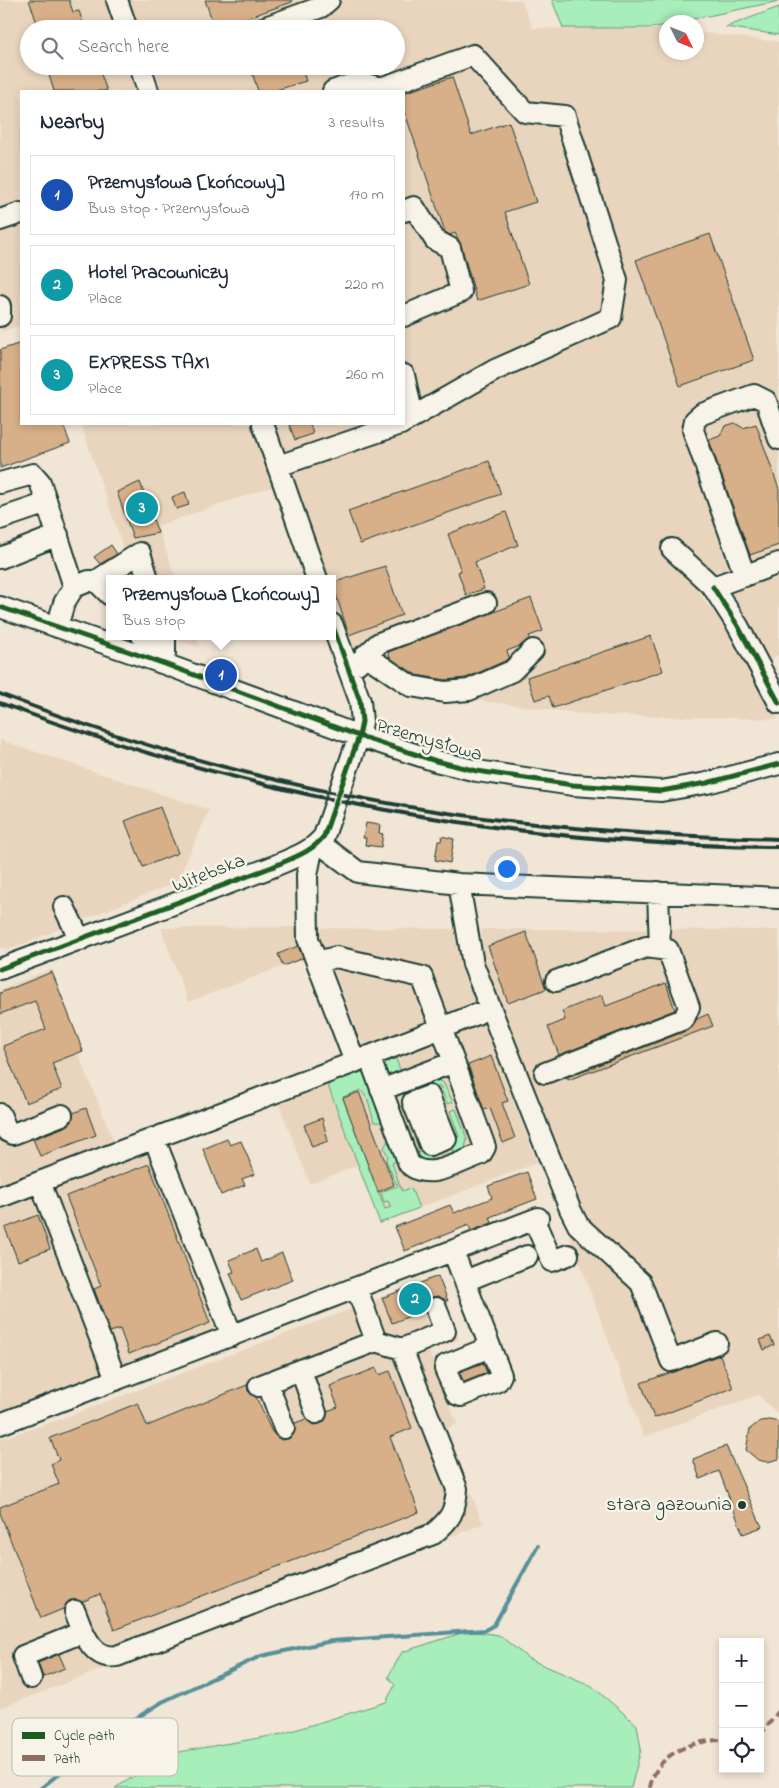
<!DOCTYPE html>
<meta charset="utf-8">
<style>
:root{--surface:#fff;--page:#f2f2f3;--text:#1f2937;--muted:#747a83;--line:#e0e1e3;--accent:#d93025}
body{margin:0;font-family:"Indie Flower",sans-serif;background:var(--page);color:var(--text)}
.controls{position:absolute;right:15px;bottom:15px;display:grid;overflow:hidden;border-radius:0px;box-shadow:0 2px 8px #0003}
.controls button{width:45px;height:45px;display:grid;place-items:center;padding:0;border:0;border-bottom:1px solid var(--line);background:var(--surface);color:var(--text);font:25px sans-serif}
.compass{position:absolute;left:659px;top:15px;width:45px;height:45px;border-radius:50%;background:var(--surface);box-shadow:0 2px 8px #0003;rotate:133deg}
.you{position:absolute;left:506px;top:868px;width:18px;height:18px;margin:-12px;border:4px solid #fff;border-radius:50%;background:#1a73e8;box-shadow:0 0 0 8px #1a73e833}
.badge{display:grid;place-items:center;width:32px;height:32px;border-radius:50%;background:var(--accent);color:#fff;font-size:16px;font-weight:700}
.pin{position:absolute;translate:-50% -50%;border:2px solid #fff;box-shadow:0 1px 5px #0006}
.popup{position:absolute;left:106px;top:575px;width:230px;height:65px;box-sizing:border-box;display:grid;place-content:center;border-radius:0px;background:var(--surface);filter:drop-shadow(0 1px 4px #0005);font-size:16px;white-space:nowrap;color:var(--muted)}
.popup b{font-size:19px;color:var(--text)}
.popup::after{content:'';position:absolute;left:50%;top:100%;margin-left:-10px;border:10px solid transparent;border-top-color:var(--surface)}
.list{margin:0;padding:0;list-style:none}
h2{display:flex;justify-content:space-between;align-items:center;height:65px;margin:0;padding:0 20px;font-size:21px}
h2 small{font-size:16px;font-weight:400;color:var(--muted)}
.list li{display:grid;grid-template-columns:32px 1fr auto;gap:15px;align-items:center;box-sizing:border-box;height:80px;margin:0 10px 10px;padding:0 10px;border:1px solid var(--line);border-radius:0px}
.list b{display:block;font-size:19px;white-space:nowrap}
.list p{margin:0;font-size:16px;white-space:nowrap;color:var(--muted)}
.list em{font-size:16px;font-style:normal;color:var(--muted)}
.icon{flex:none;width:28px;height:28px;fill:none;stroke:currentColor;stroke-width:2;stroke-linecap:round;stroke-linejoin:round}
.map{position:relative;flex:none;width:779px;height:1788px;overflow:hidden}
.search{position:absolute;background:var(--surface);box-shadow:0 2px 8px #0003;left:20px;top:20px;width:385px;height:55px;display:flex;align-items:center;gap:12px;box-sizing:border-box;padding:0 18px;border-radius:28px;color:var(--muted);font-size:19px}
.panel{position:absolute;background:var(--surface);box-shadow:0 2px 8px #0003;left:20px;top:90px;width:385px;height:335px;border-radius:0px}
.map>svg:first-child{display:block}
</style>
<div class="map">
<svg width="779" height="1788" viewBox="0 0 779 1788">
<rect width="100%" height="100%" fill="#f1e5d5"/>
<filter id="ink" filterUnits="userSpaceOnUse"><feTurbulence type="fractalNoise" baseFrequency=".02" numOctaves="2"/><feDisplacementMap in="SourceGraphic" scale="10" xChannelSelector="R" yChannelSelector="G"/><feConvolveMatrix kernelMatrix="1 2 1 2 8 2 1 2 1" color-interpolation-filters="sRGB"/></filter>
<g filter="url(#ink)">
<!-- built -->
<path fill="#e9d5be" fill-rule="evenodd" d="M0,0H521L533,28L666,29V52H696L697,32L779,42V655L774,657L771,664L729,592L719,568L700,594L709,607L726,622L778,719L592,715L411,692L350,654L332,603V579H324L304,521L271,487L157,526L176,579H134L81,424H404V91H21V325L0,332ZM29,29H396V66H29Z
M154,636H196L200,646Z
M0,740L209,810L177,882L8,950L0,947Z
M297,927L299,944L305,958L188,1002L161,928Z
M317,928L455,929L485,1022L537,1163L380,1223L358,1165L310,1184L278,1102L376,1045L366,1046L360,1039Z
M482,929L779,930V1415L758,1395L644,1437L568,1231L584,1222L481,953Z
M52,969L83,1051L78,1053L115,1144L13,1181L150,1149L222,1330L0,1415V989Z
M438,1276L448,1301L444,1302L459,1340L429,1351L457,1424L446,1429L483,1524L0,1708V1439L61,1419Z"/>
<!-- green -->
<path fill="#a7eebb" stroke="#639678" d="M552,0H779V1L651,28H563Z
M779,7V35L726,27Z
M395,1057L402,1074L390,1078L379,1063Z
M362,1070L383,1122H374L368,1100L361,1090L343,1097L385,1209L391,1207L388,1201L384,1202L381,1192L400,1185L402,1191L411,1188L419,1208L380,1223L327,1083Z
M432,1079L443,1082L453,1102L447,1104L440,1086L427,1091L424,1088V1083Z
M456,1109L467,1139L464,1153L420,1166L402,1130L408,1128L418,1153L427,1149L432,1160L454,1152L450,1140L459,1137L450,1111Z
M389,1138L397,1161L392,1163L399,1183L396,1184L386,1160L388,1156L384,1148Z
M468,1631L499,1635L529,1659L592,1686L637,1725L641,1749L631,1788H115L173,1753L282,1734L386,1702L395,1685L388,1677L402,1652Z"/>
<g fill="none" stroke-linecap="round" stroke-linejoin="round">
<!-- stream -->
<path stroke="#579099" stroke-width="4" d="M41,1788L103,1739L162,1702L261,1656L332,1641L485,1630L494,1625L538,1546"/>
</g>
<!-- building -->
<path fill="#d7af88" stroke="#1f3d34" d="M29,0H69L73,12L79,11L85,29H39Z
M205,0H292V2L215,29Z
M46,66H98L107,91H54Z
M250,66H301L306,81L273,91H258Z
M452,77L471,135L509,122L536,202L505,212L529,284L477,301L461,245L455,233L450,235L445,232L404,110V93Z
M710,234L754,360L680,386L636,260Z
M21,343V424H63L70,443L0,468V350Z
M735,423L743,428L756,424L779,489V545L750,555L709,440L720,436L725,426Z
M289,424H310L313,434L295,440Z
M489,461L501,494L360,544L348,511Z
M140,482L158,533L133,538L117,492Z
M185,492L189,505L176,509L172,497Z
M506,512L518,545L475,562L484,589L466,595L458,572L461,571L448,534Z
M111,545L117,554L100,564L94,557Z
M385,566L402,615L349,635L332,583Z
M531,598L543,631L529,636L530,638L520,646L507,651L509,657L505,661L466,678L446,680L416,675L390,658L388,652Z
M651,636L663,671L553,708L549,696L535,700L527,677Z
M160,807L178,853L143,867L125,821Z
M366,823L380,825L379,833L383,834L381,847L365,845L366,838H363Z
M442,836L454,839L450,863L435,860L438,841H441Z
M526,932L546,989L508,1003L488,946Z
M298,946L303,958L283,966L278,954Z
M52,972L83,1051L52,1063L62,1089L26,1103L3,1046L46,1029L35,1001L0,1014V993Z
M666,983L675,1010L559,1055L548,1027L565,1020L562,1011L602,995L606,1006Z
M708,1014L713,1026L568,1080L567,1077L688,1030L697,1019Z
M491,1056L508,1101L502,1103L515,1138L503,1143L490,1108L484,1110L468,1065Z
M359,1092L394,1185L378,1192L343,1098Z
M86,1108L96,1135L40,1156L33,1139L67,1126L72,1122L73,1113Z
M322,1118L328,1141L312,1147L304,1125Z
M227,1139L230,1145L241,1141L255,1174L242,1179L245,1185L221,1195L203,1149Z
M149,1164L210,1323L129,1354L120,1329L110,1332L94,1289L101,1286L66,1196Z
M527,1172L537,1199L490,1217L492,1223L471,1231L469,1225L405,1251L395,1227L450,1205L454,1213L492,1198L488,1186Z
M38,1215L50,1249L18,1261L5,1228Z
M256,1249L261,1262L282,1253L293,1280L241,1300L230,1273L234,1272L229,1260Z
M438,1276L448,1301L438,1296L432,1297L426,1301L425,1310L392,1323L382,1298Z
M770,1336L774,1345L764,1350L760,1340Z
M720,1355L733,1388L654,1418L641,1383Z
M483,1363L487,1373L464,1382L459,1372Z
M376,1368L379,1375L390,1371L412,1428L390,1437L419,1512L114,1630L100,1594L82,1602L70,1600L63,1609L41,1618L0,1513V1507L59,1484L51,1464L59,1460L50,1438L138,1403L147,1426L247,1385L248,1391L256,1397L272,1432L281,1440L288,1439L293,1435L295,1423L306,1419L313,1425L320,1424L325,1420L327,1411L338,1407L330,1386Z
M769,1420L779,1422V1459L767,1462L758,1460L746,1450L750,1429L760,1421Z
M726,1446L762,1527L743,1534L719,1471L700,1479L693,1459Z
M59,1654L65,1668L43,1677L38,1663Z"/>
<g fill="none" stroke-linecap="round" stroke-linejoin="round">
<!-- minor casing -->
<g stroke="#1f3d34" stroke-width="24">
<path id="minor" d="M117,0L127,29
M260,29L321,7L329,0
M140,66L148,91
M333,91L358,82L381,88L473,55L525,112L565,116L617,280L611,318L495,370L404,422
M404,211L414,207L435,240L450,248L461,292L404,316
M0,220L21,213
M0,306V316
M404,375L413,417
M263,424L317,579
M278,466L401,424
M0,483L33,474L40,482L47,503
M0,519L47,503L74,587
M672,549L713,587L738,626L779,703
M0,558L58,535
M745,576L693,430L695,420L702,414L754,395L766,401L779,439
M96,581L110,595
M713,587L779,563
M0,607L162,663L359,736L436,761L477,771L573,785L661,791L707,783L779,764
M57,627L64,603L74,587L89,581H96L140,553L148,579
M142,636L162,663
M365,655L411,686L445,692L469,690L512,671L533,650
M162,663L165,653V636
M357,664L379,643L486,603
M319,843L358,872L459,884L779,898
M459,884L473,964L570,1209L578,1225L641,1283L671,1361L717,1343
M658,892L660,948
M64,907L80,940
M317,962L336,957L422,977L454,1062
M0,969L272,867C292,858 311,853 324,836L359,736L362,722L360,701L332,624
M369,1056L409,1164C429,1182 459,1162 481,1154L485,1147L454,1062L381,1090
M357,1061L477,1014
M545,1073L684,1019L689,1007L668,950L646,947L556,981
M429,1096L446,1139L430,1145L413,1102Z
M0,1114L7,1131L13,1134L62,1115
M154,1138L232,1336
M40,1182L116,1380
M0,1197L355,1062L308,939L307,875L312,850
M534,1220L552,1261L568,1255
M453,1251L501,1375L498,1381L461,1396L456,1394L445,1369L446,1365L490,1347
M465,1281L527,1256
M402,1349L445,1331L436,1308
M301,1371L316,1413
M268,1384L284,1428
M259,1386L376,1341
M0,1424L538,1218
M75,1611C82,1629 91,1661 117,1656L433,1534C451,1519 455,1512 457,1489L402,1349L376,1341L357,1289
M31,1678L23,1656L83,1632"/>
</g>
<!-- minor -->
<use href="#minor" stroke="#f7f3e8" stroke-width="20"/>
<!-- rail -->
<path stroke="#1f3d34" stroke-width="4" d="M0,694C171,760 353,805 535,824C616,833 698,837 779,839
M0,703C248,797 514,845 779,847"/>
<!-- quiet -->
<path stroke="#8d6e63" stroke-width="4" stroke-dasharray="8 4" stroke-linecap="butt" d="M760,1735L779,1711
M650,1788C655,1754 692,1740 723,1740"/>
<!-- cycleway casing -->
<g stroke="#f7f3e8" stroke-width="8">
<path id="cycleway" d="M713,587L738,626L779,703
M0,607L162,663L359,736L436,761L477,771L573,785L661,791L707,783L779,764
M0,969L272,867C292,858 311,853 324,836L359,736L362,722L360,701L332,624"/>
</g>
<!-- cycleway -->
<use href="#cycleway" stroke="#1b5e20" stroke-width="5"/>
</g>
</g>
<!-- markers -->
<circle fill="#1f3d34" stroke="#f7f3e8" stroke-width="2" cx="742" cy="1505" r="5"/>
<g text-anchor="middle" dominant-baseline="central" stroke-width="5" stroke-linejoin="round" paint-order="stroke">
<!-- street labels -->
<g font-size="20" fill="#1f3d34" stroke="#f7f3e8">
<text transform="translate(429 741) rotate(16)">Przemysłowa</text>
<text transform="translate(209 874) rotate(-21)">Witebska</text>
</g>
<!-- poi labels -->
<g font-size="20" fill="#1f3d34" stroke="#f7f3e8" text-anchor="end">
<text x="732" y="1505">stara gazownia</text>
</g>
</g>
<!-- legend -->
<rect x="12" y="1718" width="166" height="58" rx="8" fill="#f7f3e8" stroke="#b6bcb2" stroke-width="1"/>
<rect x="22" y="1732" width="23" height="7" fill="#1b5e20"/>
<rect x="22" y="1755" width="23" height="6" fill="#8d6e63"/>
<g font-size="14" fill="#1f3d34">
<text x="54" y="1740">Cycle path</text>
<text x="54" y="1763">Path</text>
</g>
</svg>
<div class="controls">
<button>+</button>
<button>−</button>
<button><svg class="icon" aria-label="locate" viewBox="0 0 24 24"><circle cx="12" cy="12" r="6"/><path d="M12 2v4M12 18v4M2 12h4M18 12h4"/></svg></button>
</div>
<svg class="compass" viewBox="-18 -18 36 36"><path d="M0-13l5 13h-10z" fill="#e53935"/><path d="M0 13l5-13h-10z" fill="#747a83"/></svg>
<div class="you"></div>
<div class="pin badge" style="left:221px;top:675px;background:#1a4fb4">1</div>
<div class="popup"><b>Przemysłowa [końcowy]</b>Bus stop</div>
<div class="pin badge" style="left:415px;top:1299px;background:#0f9aa8">2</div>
<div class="pin badge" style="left:142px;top:508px;background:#0f9aa8">3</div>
<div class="search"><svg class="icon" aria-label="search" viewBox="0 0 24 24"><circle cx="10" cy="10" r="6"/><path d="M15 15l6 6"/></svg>Search here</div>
<section class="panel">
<h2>Nearby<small>3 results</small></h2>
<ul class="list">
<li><span class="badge" style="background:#1a4fb4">1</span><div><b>Przemysłowa [końcowy]</b><p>Bus stop · Przemysłowa</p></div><em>170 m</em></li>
<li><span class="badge" style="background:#0f9aa8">2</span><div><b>Hotel Pracowniczy</b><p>Place</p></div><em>220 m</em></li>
<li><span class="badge" style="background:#0f9aa8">3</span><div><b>EXPRESS TAXI</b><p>Place</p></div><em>260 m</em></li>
</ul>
</section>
</div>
